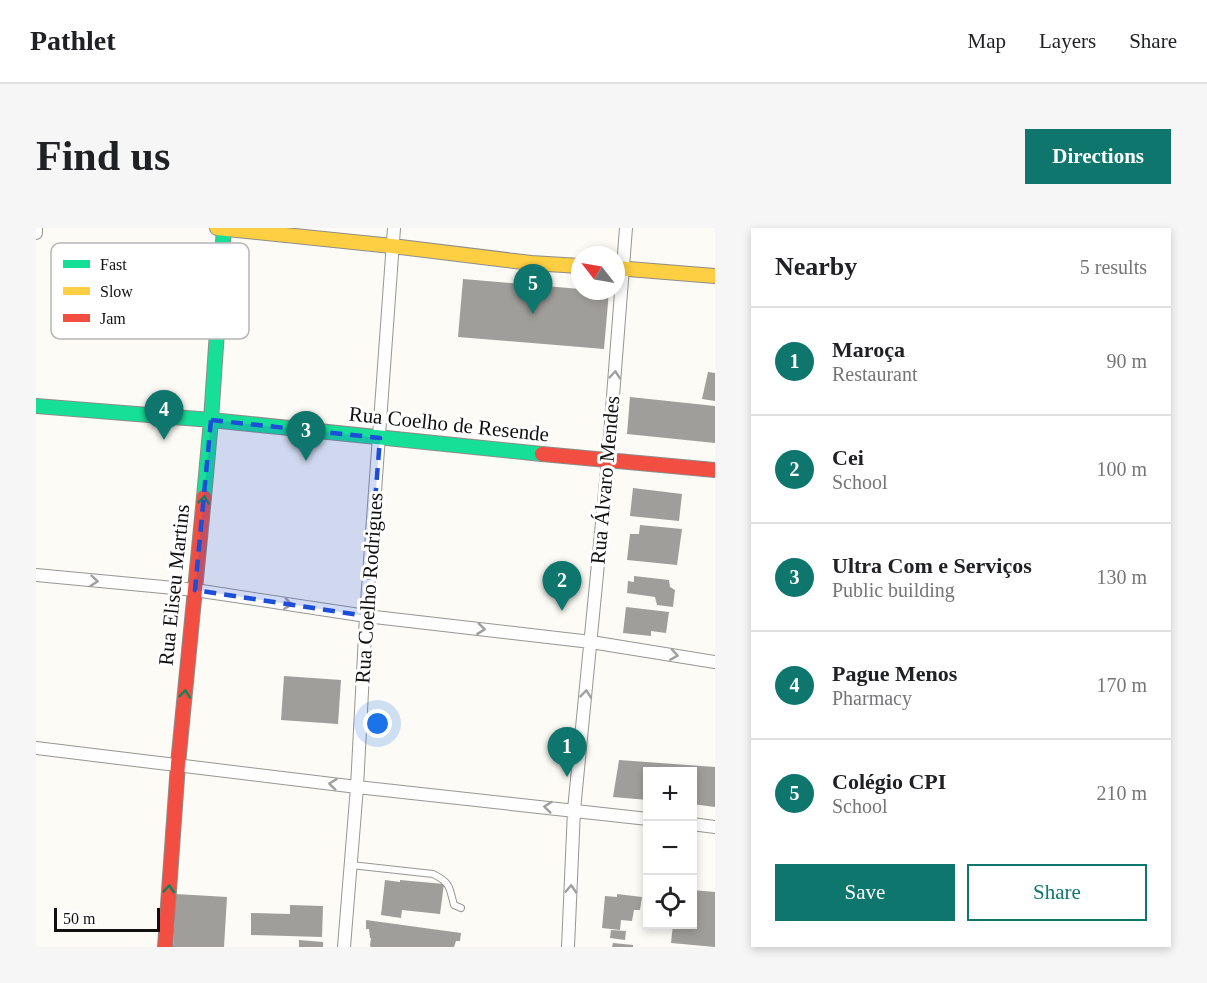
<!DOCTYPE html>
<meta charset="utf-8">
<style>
:root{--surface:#fff;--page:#f6f6f6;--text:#202124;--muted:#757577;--line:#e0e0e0;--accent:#0f766e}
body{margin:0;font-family:"Times New Roman",serif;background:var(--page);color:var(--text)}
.controls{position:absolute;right:18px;bottom:18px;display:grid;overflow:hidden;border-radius:0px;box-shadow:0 3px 9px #0003}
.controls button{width:54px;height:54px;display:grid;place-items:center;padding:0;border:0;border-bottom:2px solid var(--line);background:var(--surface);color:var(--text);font:30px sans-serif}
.compass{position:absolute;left:535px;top:18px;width:54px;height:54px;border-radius:50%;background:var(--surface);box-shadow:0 3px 9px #0003;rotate:301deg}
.scale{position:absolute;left:18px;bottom:15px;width:106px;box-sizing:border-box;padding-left:6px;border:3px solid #101010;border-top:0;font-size:16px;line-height:21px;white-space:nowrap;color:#101010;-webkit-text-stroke:4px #fff;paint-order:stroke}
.you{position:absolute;left:342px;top:496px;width:21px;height:21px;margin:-15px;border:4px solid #fff;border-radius:50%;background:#1a73e8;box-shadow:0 0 0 9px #1a73e833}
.badge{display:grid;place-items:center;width:39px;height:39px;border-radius:50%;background:var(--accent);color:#fff;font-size:20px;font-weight:700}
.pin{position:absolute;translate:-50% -50px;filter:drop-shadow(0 2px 3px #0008)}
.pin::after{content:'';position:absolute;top:32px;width:21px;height:18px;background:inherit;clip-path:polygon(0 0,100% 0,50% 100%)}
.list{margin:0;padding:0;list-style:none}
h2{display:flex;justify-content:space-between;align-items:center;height:78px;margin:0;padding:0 24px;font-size:26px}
h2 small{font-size:20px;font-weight:400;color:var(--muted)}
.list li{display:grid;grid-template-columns:39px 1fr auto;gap:18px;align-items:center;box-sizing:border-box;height:108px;padding:0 24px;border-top:2px solid var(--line)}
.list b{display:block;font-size:22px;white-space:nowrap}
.list p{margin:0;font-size:20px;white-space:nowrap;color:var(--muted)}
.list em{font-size:20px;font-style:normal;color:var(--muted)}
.actions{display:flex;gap:12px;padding:18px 24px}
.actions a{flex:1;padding:14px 0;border:2px solid var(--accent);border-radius:0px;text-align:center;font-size:21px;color:var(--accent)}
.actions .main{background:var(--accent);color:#fff}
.icon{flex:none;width:33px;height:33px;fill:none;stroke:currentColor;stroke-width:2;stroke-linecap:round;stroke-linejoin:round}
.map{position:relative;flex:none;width:679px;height:719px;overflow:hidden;border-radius:0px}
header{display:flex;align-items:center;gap:36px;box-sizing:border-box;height:84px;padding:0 30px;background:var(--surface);border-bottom:2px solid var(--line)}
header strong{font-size:28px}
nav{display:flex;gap:33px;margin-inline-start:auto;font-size:21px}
.intro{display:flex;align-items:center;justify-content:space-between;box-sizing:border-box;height:144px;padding:0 36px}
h1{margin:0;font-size:42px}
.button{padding:15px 27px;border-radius:0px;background:var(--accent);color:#fff;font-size:21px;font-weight:700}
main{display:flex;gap:36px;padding:0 36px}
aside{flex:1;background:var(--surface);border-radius:0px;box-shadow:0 3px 9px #0003}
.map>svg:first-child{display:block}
</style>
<header>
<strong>Pathlet</strong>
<nav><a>Map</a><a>Layers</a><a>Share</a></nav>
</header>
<div class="intro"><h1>Find us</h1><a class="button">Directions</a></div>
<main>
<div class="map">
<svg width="679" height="719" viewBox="0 0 679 719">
<rect width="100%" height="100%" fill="#fcfbf5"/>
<!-- building -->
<path fill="#a09e9a" d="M427,51L544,61V63H573L568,121L422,109Z
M672,144L679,145V173L666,171Z
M594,169L679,178V215L591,206Z
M597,260L646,266L643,293L594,288Z
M604,297L646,301L641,337L591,332L594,306H603Z
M598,348L633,352L634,359L639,362L637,379L621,377L619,369L591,365L592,353L598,354Z
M590,379L633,384L630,405L615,403V408L587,405Z
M248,448L305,452L302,496L245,492Z
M583,532L679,539V579L656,576V544H612V572L577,569Z
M349,652L364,654V652L408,656L404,686L366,682L365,690L345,687Z
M656,662L679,664V719L635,715L637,696H656Z
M140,666L191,669L188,719H137Z
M581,666L606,669L604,682H598L596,693L585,692L584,702L566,700L569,668L581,669Z
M254,677L287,678L286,709L215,707V685L254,686Z
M330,692L425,705L424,713H420L418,719H335L334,718L335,710H334L333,701H330Z
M575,702L590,703L589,712L574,710Z
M263,712L287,714V719H263Z
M577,715L597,717V719H576Z"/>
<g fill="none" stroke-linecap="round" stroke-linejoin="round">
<!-- lane casing -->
<g stroke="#969693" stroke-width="8">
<path id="lane" d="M315,637L397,646C415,655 413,659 418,677L425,680"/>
</g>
<!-- street casing -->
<g stroke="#969693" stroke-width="14">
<path id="street" d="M0,5V0
M0,347L159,362L330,388L555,414L679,434
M0,520L321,559L612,591
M656,596L679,599
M308,719L321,559L330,388L358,0
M532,719L538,582L572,233L590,0"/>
</g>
<!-- fast casing -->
<g stroke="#8d8c8a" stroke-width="16">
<path id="fast" d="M0,178L175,192L506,226
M168,269L175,192L188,0"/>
</g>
<!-- slow casing -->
<g stroke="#8d8c8a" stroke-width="16">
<path id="slow" d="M181,0L356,18L495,35L544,38
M580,40L679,48"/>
</g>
<!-- jam casing -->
<g stroke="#8d8c8a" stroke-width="16">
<path id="jam" d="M506,226L679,242
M129,719L142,536L168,269"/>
</g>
<!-- lane -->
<use href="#lane" stroke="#fffefe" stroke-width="6"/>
<!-- street -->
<use href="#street" stroke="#fffefe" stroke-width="12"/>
<!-- fast -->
<use href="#fast" stroke="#16e098" stroke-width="14"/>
<!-- slow -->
<use href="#slow" stroke="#ffcf43" stroke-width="14"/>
<!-- jam -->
<use href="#jam" stroke="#f24e42" stroke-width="14"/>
</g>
<!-- one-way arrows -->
<defs><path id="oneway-chevron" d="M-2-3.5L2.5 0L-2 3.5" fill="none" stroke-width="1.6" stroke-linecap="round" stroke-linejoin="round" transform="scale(1.5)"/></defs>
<g stroke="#9f9f9f">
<use href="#oneway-chevron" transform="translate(579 147) rotate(-85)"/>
<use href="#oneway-chevron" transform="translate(58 353) rotate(5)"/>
<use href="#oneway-chevron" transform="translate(252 376) rotate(8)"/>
<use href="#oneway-chevron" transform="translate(445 401) rotate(7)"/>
<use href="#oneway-chevron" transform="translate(638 427) rotate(9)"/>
<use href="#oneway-chevron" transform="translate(550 466) rotate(-84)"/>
<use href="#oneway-chevron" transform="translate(297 556) rotate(-173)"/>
<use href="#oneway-chevron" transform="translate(512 579) rotate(-174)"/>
<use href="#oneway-chevron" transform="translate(535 661) rotate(-87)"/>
</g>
<g stroke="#13825b">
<use href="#oneway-chevron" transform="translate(168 272) rotate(-84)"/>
<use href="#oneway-chevron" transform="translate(149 466) rotate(-84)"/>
<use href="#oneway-chevron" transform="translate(133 661) rotate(-86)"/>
</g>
<!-- marked area -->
<path fill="#1d4ed8" fill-opacity="0.2" stroke="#1d4ed8" stroke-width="4.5" stroke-dasharray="12 8" stroke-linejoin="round" d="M175,192L344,210L330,388L159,362Z"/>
<g text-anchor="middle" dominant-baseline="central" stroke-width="6" stroke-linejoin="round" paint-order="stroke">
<!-- street labels -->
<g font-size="21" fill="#101010" stroke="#fff">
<text transform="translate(413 196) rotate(6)">Rua Coelho de Resende</text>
<text transform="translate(569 252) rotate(-85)">Rua Álvaro Mendes</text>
<text transform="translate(138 357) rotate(-84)">Rua Eliseu Martins</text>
<text transform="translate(333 360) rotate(-86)">Rua Coelho Rodrigues</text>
</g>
</g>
<!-- legend -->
<rect x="15" y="15" width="198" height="96" rx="9" fill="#fff" stroke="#b7b7b7" stroke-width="1.5"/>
<rect x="27" y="32" width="27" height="8" fill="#16e098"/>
<rect x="27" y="59" width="27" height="8" fill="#ffcf43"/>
<rect x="27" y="86" width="27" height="8" fill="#f24e42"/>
<g font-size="16" fill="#101010">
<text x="64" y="42">Fast</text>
<text x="64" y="69">Slow</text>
<text x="64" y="96">Jam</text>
</g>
</svg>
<div class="controls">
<button>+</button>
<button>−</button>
<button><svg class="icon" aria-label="locate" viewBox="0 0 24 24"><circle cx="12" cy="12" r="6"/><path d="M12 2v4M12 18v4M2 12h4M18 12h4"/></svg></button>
</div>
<svg class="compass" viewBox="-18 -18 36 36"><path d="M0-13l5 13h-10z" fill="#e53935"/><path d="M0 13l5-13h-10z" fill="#757577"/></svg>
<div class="scale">50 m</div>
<div class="you"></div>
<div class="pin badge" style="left:531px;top:549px">1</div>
<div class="pin badge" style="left:526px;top:383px">2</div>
<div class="pin badge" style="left:270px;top:233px">3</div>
<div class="pin badge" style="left:128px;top:212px">4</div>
<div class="pin badge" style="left:497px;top:86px">5</div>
</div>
<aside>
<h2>Nearby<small>5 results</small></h2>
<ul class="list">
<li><span class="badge">1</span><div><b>Maroça</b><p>Restaurant</p></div><em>90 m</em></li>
<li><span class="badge">2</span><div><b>Cei</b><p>School</p></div><em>100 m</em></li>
<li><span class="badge">3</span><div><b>Ultra Com e Serviços</b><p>Public building</p></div><em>130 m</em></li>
<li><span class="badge">4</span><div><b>Pague Menos</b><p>Pharmacy</p></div><em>170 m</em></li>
<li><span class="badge">5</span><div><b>Colégio CPI</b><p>School</p></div><em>210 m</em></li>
</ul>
<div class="actions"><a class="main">Save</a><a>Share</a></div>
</aside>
</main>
